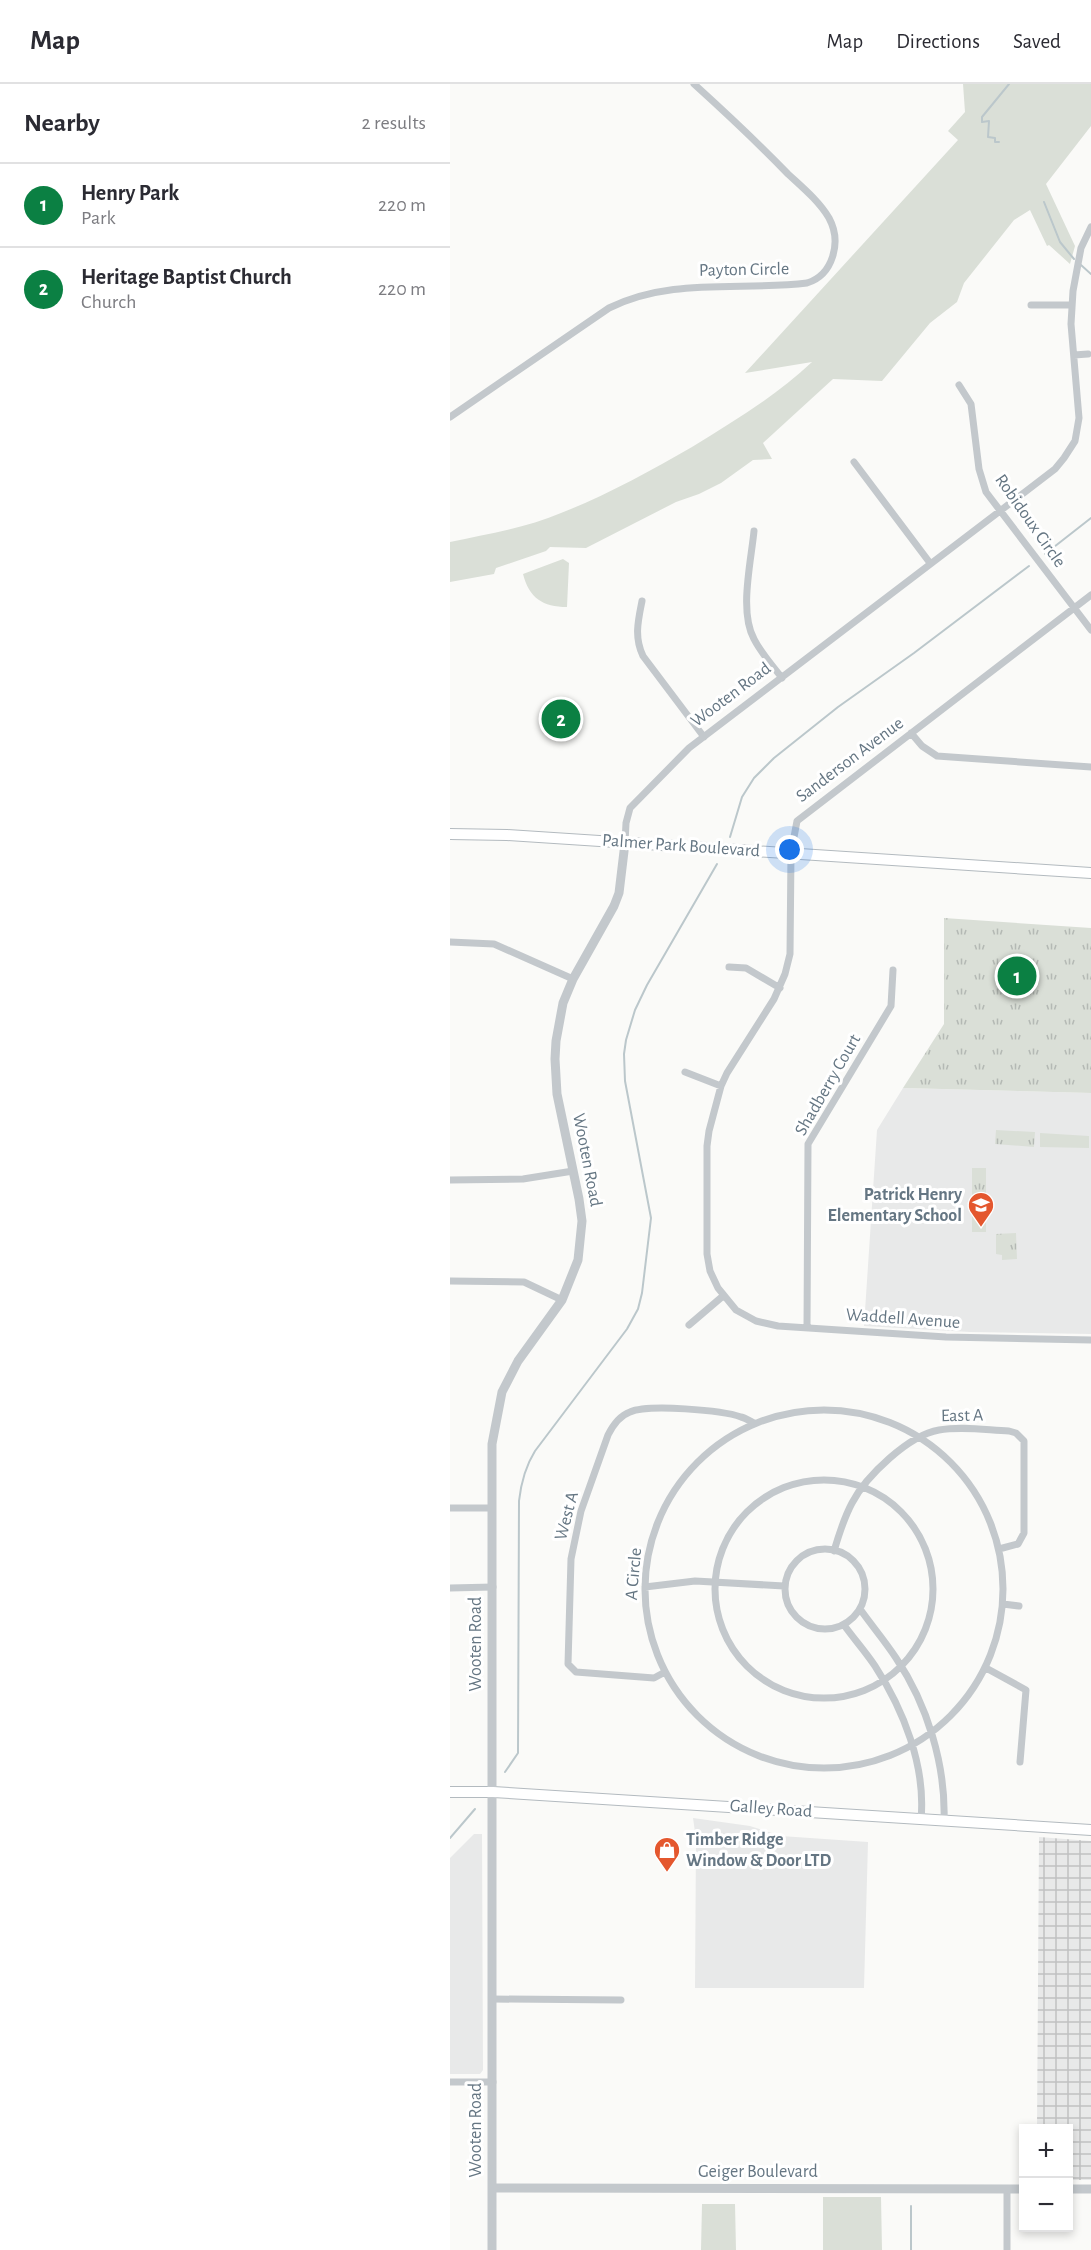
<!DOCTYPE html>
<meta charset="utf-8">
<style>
:root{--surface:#fff;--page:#f7f7f7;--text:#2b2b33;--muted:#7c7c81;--line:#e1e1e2;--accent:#0b8043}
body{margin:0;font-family:"Alegreya Sans",sans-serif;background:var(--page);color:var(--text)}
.controls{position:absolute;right:18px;bottom:18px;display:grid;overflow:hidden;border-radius:0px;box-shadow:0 3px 9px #0003}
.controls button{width:54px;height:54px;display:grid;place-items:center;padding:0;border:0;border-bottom:2px solid var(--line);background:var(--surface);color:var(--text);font:30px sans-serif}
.you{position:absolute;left:340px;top:766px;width:21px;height:21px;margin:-15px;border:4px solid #fff;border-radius:50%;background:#1a73e8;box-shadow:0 0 0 9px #1a73e833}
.badge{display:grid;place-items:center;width:39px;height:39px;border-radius:50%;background:var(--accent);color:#fff;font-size:20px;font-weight:700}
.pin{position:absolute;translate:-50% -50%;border:3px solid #fff;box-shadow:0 2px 6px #0006}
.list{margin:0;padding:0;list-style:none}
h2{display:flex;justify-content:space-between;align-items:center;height:78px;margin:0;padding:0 24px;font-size:26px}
h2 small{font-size:20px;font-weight:400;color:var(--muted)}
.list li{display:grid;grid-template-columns:39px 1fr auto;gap:18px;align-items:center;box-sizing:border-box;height:84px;padding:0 24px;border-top:2px solid var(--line)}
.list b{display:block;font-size:22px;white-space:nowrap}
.list p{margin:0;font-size:20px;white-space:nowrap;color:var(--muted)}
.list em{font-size:20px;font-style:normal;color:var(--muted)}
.map{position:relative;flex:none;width:641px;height:2166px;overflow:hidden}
header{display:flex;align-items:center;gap:36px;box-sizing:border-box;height:84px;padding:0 30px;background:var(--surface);border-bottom:2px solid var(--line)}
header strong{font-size:28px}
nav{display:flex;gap:33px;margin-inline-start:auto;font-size:21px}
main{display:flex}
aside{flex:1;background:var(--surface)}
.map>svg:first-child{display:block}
</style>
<header>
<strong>Map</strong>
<nav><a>Map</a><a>Directions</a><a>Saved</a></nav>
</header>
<main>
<aside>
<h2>Nearby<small>2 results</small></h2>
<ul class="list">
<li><span class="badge">1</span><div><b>Henry Park</b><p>Park</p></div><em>220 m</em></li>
<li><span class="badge">2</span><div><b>Heritage Baptist Church</b><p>Church</p></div><em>220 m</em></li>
</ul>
</aside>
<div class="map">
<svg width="641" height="2166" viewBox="0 0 641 2166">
<defs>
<pattern id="industrial-grid" width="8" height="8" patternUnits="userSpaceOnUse" patternTransform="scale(1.5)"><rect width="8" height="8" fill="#e8e9e9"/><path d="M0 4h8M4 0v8" fill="none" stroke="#c0c1c2"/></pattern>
<pattern id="park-tufts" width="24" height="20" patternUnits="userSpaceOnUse" patternTransform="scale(1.5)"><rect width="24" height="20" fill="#dadfd7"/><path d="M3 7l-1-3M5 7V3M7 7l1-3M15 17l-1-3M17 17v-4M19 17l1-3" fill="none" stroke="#b4b9b4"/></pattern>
</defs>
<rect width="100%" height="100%" fill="#fafaf8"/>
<!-- built -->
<path fill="#e8e9e9" d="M453,1004L641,1009V1250L520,1248L414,1242L427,1046Z
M243,1734L300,1742L331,1752L418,1758L414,1904H245L246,1755Z
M24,1750H32L33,1986L30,1990H0V1774Z"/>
<!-- industrial -->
<path fill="url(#industrial-grid)" d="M589,1753L641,1757V2096H619L618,2044H587Z"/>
<!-- grass -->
<path fill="#dadfd7" d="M513,0H641V42L596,100L625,162L620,180L599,161L597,162L580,126L564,136L514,199L507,218L480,239L432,297L383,295L313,359L322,375L303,376L271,399L249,410L226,418L136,464L100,463L96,467L46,484L44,490L0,498V458C37,450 76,444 111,429C157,411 200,387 242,363C284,337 326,312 362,278L295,289L508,56L498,47L515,28Z
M113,475L119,479L117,523C93,523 79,514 73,490Z
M590,1049L639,1052V1064L590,1063Z
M373,2113H431L432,2166H373Z
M252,2120H285L286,2166H251Z"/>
<!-- park -->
<path fill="url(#park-tufts)" d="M494,834L641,844V1009L453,1004L494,940Z
M546,1046L585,1048L584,1063L545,1060Z
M522,1084H536V1148H522Z
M566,1149L567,1175L552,1176V1171L546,1170V1150Z"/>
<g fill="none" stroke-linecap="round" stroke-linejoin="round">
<!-- stream -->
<path stroke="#bbc7cb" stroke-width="2" d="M549,58H545V54L538,53L539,37L532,38V33L559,0
M594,118L610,158L624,175
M631,181L641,190
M595,470L641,434
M280,753L292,713L304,694L324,674L388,623L464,569L579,482
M55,1688L68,1669L69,1417C71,1399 75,1383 85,1367L177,1245L188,1225L192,1209L201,1134L175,997L174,970L176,956L185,926L197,901L267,780
M0,1754L25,1725
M461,2166V2122"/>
<!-- secondary casing -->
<g stroke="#b3babf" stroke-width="12">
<path id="secondary" d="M0,750L57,751L641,789
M0,1708H43L641,1746"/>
</g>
<!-- minor -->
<path stroke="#c3c8cc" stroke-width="7" d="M581,221H622
M624,271L638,270
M509,301L521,320L529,385L536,408L641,546
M0,333L159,224C221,193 290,207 357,199C383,191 392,158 379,134C369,117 352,103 338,90C308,59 276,29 244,0
M404,378L480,479
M304,447C301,478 289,528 304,555C311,569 322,581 332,594
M641,511L347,737L341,769L340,870L335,890L324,915L277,989L271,1002L259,1047L257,1062V1170L260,1187L268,1204L286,1226L306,1237L328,1242L496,1253L641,1256
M192,517C188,537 184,553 193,572L254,653
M461,649L472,662L487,672L641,683
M175,759L176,739L180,724L239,664L550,427L605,385L614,374L625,357L629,334L621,240L623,207L631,164L641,143
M0,858L44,860L123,895
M279,883L296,884L330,904
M235,988L271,1002
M0,1096L73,1095L123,1087
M0,1197L74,1198L112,1216
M239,1241L273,1212
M357,1244L358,1060L441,922L443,886
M195 1505a179 179 0 1 1 358 0a179 179 0 1 1-358 0Z
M265 1505a109 109 0 1 1 218 0a109 109 0 1 1-218 0Z
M0,1424H42
M335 1505a40 40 0 1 1 80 0a40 40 0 1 1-80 0Z
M384,1467C389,1450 394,1434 402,1419C416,1392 459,1351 489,1346C512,1342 536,1346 559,1347L566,1349L574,1357V1449L568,1460L549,1465
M195,1503L245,1497L334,1502
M0,1504L43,1503
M553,1520L569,1522
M410,1525C422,1542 435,1557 446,1574C477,1620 496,1681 494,1737
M394,1541C404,1555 415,1567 425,1582C453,1625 476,1682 471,1735
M536,1584L576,1606L570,1678
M215,1588L204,1594L126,1588L118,1580L121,1475L131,1427L158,1351C163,1341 169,1332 180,1328C198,1320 272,1326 291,1333C295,1334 300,1337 304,1339
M43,1915L171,1916
M0,1998H43
M557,2105V2166"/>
<!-- tertiary -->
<path stroke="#c3c8cc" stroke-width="9" d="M42,2104L574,2105
M618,2105H641
M42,2166V1360L52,1308L68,1277L112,1216L128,1176L132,1137L129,1115L107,1010L105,975L106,957L113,919L123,895L164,822L169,809L175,759"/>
<!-- secondary -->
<use href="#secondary" stroke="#fff" stroke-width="10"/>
</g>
<!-- icons -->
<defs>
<g id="school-pin" transform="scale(1.35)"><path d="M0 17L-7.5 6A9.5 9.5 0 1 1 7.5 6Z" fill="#e4572e" stroke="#fff"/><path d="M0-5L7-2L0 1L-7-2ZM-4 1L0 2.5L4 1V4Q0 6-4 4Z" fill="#fff"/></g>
<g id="shop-pin" transform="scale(1.35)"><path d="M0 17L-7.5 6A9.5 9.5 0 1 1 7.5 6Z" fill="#e4572e" stroke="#fff"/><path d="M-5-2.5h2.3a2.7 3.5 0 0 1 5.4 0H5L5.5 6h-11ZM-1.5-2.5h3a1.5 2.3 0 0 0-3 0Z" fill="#fff"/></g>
</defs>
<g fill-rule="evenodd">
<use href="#school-pin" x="531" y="1121"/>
<use href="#shop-pin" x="217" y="1766"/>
</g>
<g text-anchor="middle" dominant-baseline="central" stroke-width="6" stroke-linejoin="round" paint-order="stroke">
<!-- street labels -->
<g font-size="18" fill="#657683" stroke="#fff">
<text transform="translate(294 186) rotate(-1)">Payton Circle</text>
<text transform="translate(580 437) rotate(55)">Robidoux Circle</text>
<text transform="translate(281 611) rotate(-37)">Wooten Road</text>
<text transform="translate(400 676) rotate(-37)">Sanderson Avenue</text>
<text transform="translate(231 762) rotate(4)">Palmer Park Boulevard</text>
<text transform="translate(378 1001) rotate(-60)">Shadberry Court</text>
<text transform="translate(137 1076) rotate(79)">Wooten Road</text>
<text transform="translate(453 1235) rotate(4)">Waddell Avenue</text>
<text transform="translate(512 1332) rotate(-1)">East A</text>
<text transform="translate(117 1432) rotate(-75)">West A</text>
<text transform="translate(184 1490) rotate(-85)">A Circle</text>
<text transform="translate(26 1560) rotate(-90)">Wooten Road</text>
<text transform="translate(321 1725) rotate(4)">Galley Road</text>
<text transform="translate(26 2046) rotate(-90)">Wooten Road</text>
<text x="308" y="2088">Geiger Boulevard</text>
</g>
<!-- poi labels -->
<g font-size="18" font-weight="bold" fill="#657683" stroke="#fff" text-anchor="end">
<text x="512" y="1111">Patrick Henry<tspan x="512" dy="21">Elementary School</tspan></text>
<text x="236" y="1756" text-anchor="start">Timber Ridge<tspan x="236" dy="21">Window &amp; Door LTD</tspan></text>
</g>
</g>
</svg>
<div class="controls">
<button>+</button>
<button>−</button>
</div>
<div class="you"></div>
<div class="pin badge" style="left:567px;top:892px">1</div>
<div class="pin badge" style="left:111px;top:635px">2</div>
</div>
</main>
